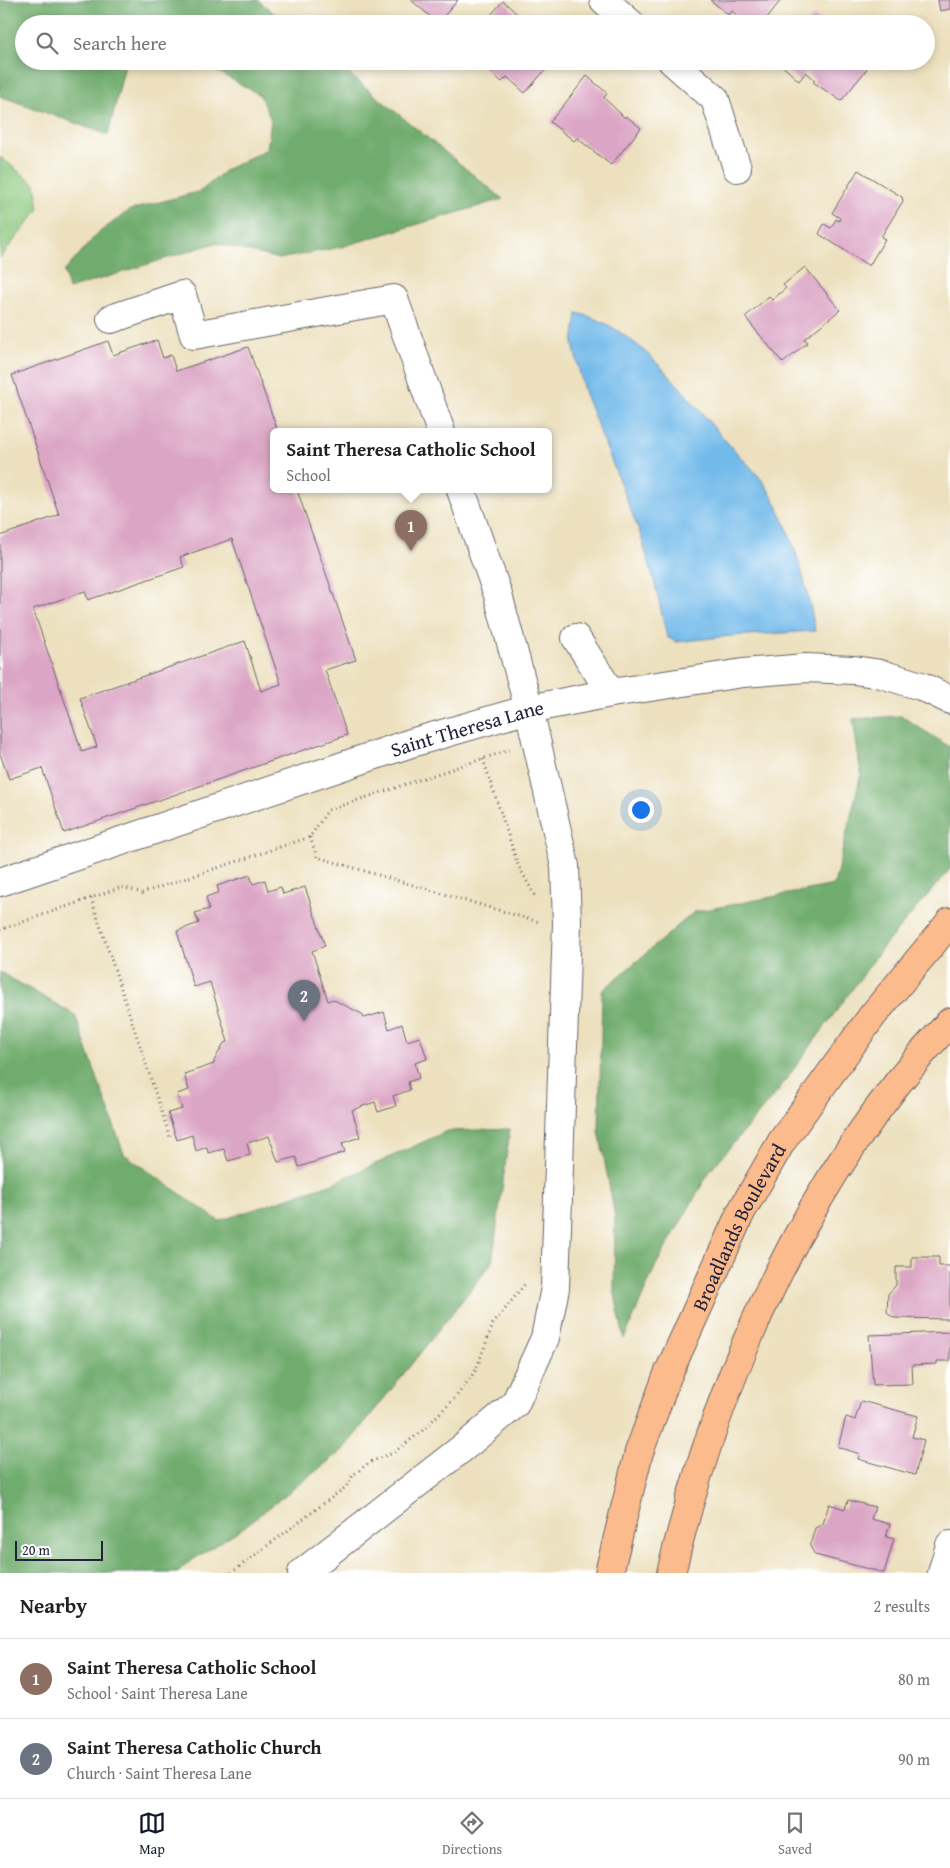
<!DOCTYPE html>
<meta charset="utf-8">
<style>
:root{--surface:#fff;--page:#f6f6f6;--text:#202124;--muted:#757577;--line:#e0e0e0;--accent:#111827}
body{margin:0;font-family:"Gentium Book Plus",serif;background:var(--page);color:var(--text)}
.scale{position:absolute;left:15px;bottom:12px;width:88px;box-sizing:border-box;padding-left:5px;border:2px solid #22223b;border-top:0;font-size:14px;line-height:18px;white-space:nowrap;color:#22223b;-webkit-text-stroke:4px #fff;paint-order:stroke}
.you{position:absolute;left:640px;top:809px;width:18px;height:18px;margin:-12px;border:4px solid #fff;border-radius:50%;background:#1a73e8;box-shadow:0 0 0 8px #1a73e833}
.badge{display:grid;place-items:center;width:32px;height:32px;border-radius:50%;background:var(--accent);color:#fff;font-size:16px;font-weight:700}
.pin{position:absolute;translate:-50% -41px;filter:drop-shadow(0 1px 2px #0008)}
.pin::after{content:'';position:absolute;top:26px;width:18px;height:15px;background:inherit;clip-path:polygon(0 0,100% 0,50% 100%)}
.popup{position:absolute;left:270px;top:428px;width:282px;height:65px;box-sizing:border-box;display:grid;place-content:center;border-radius:8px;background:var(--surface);filter:drop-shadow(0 1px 4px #0005);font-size:16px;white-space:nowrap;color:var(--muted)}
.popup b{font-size:19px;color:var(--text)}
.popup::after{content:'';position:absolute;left:50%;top:100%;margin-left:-10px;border:10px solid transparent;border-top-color:var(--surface)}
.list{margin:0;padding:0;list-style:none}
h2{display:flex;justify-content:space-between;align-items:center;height:65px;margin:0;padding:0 20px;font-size:21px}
h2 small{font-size:16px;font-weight:400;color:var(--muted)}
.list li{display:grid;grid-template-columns:32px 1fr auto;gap:15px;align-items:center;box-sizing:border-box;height:80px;padding:0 20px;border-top:1px solid var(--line)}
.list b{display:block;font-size:19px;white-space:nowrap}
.list p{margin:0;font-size:16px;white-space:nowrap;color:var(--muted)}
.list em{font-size:16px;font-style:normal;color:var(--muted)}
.icon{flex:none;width:28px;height:28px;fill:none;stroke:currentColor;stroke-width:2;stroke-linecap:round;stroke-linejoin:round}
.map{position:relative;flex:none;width:950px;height:1573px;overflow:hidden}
.search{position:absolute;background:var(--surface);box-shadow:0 2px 8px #0003;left:15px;right:15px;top:15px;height:55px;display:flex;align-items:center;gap:12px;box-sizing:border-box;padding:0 18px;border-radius:28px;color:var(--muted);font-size:19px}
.sheet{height:225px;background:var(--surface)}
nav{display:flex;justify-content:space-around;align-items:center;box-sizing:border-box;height:70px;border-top:1px solid var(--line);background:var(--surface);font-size:14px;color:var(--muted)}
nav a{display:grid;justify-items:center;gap:2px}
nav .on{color:var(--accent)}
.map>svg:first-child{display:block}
</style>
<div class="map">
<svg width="950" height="1573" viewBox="0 0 950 1573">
<rect width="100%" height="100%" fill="#fff"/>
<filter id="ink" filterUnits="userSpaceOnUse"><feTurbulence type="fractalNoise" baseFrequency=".02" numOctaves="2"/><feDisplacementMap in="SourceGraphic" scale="10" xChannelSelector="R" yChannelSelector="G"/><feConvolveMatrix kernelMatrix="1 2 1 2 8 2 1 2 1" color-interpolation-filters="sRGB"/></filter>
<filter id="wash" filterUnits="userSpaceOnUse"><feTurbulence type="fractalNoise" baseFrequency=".0096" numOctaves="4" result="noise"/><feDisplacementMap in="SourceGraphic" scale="20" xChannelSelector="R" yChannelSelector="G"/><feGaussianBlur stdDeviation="1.12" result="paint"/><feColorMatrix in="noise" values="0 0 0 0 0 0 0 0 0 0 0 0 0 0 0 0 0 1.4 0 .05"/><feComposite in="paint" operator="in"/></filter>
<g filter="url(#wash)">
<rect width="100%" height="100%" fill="#ece0be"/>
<!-- green -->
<path fill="#8bc87e" stroke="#56755c" d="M0,157L35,184L39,209L0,258Z"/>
<!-- forest -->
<path fill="#70ac6d" stroke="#496754" d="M0,0H258L287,24H24V61H126L108,135L0,96Z
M199,61H333L503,199L341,247L279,259L215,243L69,289L64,272L97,234L130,210L201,191L227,169L267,149L271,120L260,95Z
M901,716L950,747V869L884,946L777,1092L710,1171L656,1265L624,1339L614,1290L615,1217L599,1131L602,991L694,912L834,885L861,774L853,719Z
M0,972L75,1015L124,1154L219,1221L336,1182L447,1131L510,1129L492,1263L343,1450L244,1527L188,1563L178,1573H0Z"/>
<!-- water -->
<path fill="#72baea" stroke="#4a6e92" d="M577,313C637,326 686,396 724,439C739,456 758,472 769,491C790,525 809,591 815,631L730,636L676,642L667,637L654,580L641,536L584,391L573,344Z"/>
<g id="blocks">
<!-- building -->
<path fill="#dba6c5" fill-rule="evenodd" d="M411,0H458L438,23Z
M710,0H781L762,24H752L747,20L745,22L732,11L729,15Z
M938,0H950V9L940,11Z
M503,1L528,24H483Z
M814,16L824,24H807Z
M485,61H553L525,93L507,77L502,82L482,65Z
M777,61H857L867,69L841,101L813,82L815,80L806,72L799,81Z
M587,76L607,93L604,98L625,118L626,116L641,128L611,165L577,138L574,141L550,122Z
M858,170L902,197L903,201L881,237L885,239L869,266L819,234L824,224L831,228L836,219L839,221L840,218L832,213Z
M805,267L840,310L804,339L808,342L783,363L745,317L769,296L772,300L786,288L783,285Z
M157,340L163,358L171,355L176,371L248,347L278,432H274V490H297L356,660L325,670L347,735L64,833L42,768L9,779L0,754V536L59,515L12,375L108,341L113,355ZM232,539L281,684L261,691L245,641L80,698L97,747L82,752L33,609L85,591L88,600L184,567L180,557Z
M250,875L253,884L265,880L268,891L281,887L283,894L305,887L325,946L312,951L328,1001L332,999L362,1014L364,1018L384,1012L389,1029L402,1024L407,1041L420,1037L427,1059L415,1063L419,1078L408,1082L410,1090L393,1096L396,1106L378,1112L375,1102L352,1110L360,1137L342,1143L345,1152L299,1167L296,1157L278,1162L269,1136L247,1143L250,1155L228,1161L224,1149L208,1153L207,1147L196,1151L192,1135L177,1140L168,1113L182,1109L177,1094L189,1090L184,1074L214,1064V1061L224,1043L228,1042L210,982L194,987L177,931L199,923L195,913L209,909L206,897L219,892L217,886Z
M912,1257H939V1266H950V1319L894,1318L887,1312L888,1294L896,1285V1267H912Z
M950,1332V1361H937V1364L912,1365L913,1384L873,1385L869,1335Z
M861,1401L918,1416L912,1437L924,1440L915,1475L858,1459L860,1454L838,1447L846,1417L855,1420Z
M848,1500L875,1507L871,1519L890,1524L886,1537L894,1539L884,1573L815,1555L810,1546L815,1528L823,1524L829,1504L845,1509Z"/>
</g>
</g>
<g filter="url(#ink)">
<use href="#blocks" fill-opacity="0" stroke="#696469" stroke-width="1"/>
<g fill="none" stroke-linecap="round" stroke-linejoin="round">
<!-- minor casing -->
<g stroke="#696469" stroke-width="30">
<g id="minor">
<path d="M604,0L631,24"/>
<path d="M672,61L715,99L737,168"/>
<path d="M111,319L182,295L194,335L394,299L441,432"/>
<path d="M576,638L611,693"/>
<path id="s1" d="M0,882L411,743L529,709L611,693L743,673L806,668L854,670L881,674L921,686L950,700"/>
<path d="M302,1573L469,1443L515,1404L545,1338L555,1288L567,923L565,866L529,709L498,595L461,490"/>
<path d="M942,1573L950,1545"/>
</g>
</g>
<!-- major casing -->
<g stroke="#696469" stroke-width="30">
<g id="major">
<path id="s2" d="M609,1573L639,1452L668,1374L741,1212L782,1141L828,1077L873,1015L950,922"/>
<path d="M671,1573C719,1372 808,1174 950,1022"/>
</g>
</g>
<!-- path -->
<path stroke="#696469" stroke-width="3" stroke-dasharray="1 4" stroke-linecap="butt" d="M483,759L518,865L536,898
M310,837L317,857L539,922
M91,898L170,1137
M0,930L122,887L142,893L310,837L328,810L509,750
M231,1573L346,1487L353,1475L370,1462L393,1453L421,1432L456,1397L476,1370L493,1324L525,1284"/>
<!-- minor -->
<use href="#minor" stroke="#fff" stroke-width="28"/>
<!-- major -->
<use href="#major" stroke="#fbbb8c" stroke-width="28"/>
</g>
</g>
<g text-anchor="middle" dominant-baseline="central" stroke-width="4" stroke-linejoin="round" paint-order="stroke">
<!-- street labels -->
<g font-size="20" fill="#22223b" stroke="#fff">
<text stroke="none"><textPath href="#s1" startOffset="492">Saint Theresa Lane</textPath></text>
<text stroke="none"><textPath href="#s2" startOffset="371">Broadlands Boulevard</textPath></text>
</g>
</g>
</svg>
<div class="scale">20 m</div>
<div class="you"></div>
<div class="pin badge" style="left:411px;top:551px;background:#8d6e63">1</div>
<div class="popup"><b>Saint Theresa Catholic School</b>School</div>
<div class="pin badge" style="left:304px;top:1021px;background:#6b7280">2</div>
<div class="search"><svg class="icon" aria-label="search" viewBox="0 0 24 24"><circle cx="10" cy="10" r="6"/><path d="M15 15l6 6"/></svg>Search here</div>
</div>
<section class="sheet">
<h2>Nearby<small>2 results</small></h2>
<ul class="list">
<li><span class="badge" style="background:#8d6e63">1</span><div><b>Saint Theresa Catholic School</b><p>School · Saint Theresa Lane</p></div><em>80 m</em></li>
<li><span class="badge" style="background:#6b7280">2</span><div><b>Saint Theresa Catholic Church</b><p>Church · Saint Theresa Lane</p></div><em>90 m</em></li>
</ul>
</section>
<nav>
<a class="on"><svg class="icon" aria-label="map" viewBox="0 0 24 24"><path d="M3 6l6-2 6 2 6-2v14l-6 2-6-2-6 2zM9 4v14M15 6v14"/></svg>Map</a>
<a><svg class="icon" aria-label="directions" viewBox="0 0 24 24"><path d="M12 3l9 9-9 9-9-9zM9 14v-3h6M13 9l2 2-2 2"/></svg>Directions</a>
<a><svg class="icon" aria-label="saved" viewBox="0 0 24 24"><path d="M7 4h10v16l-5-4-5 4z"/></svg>Saved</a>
</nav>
